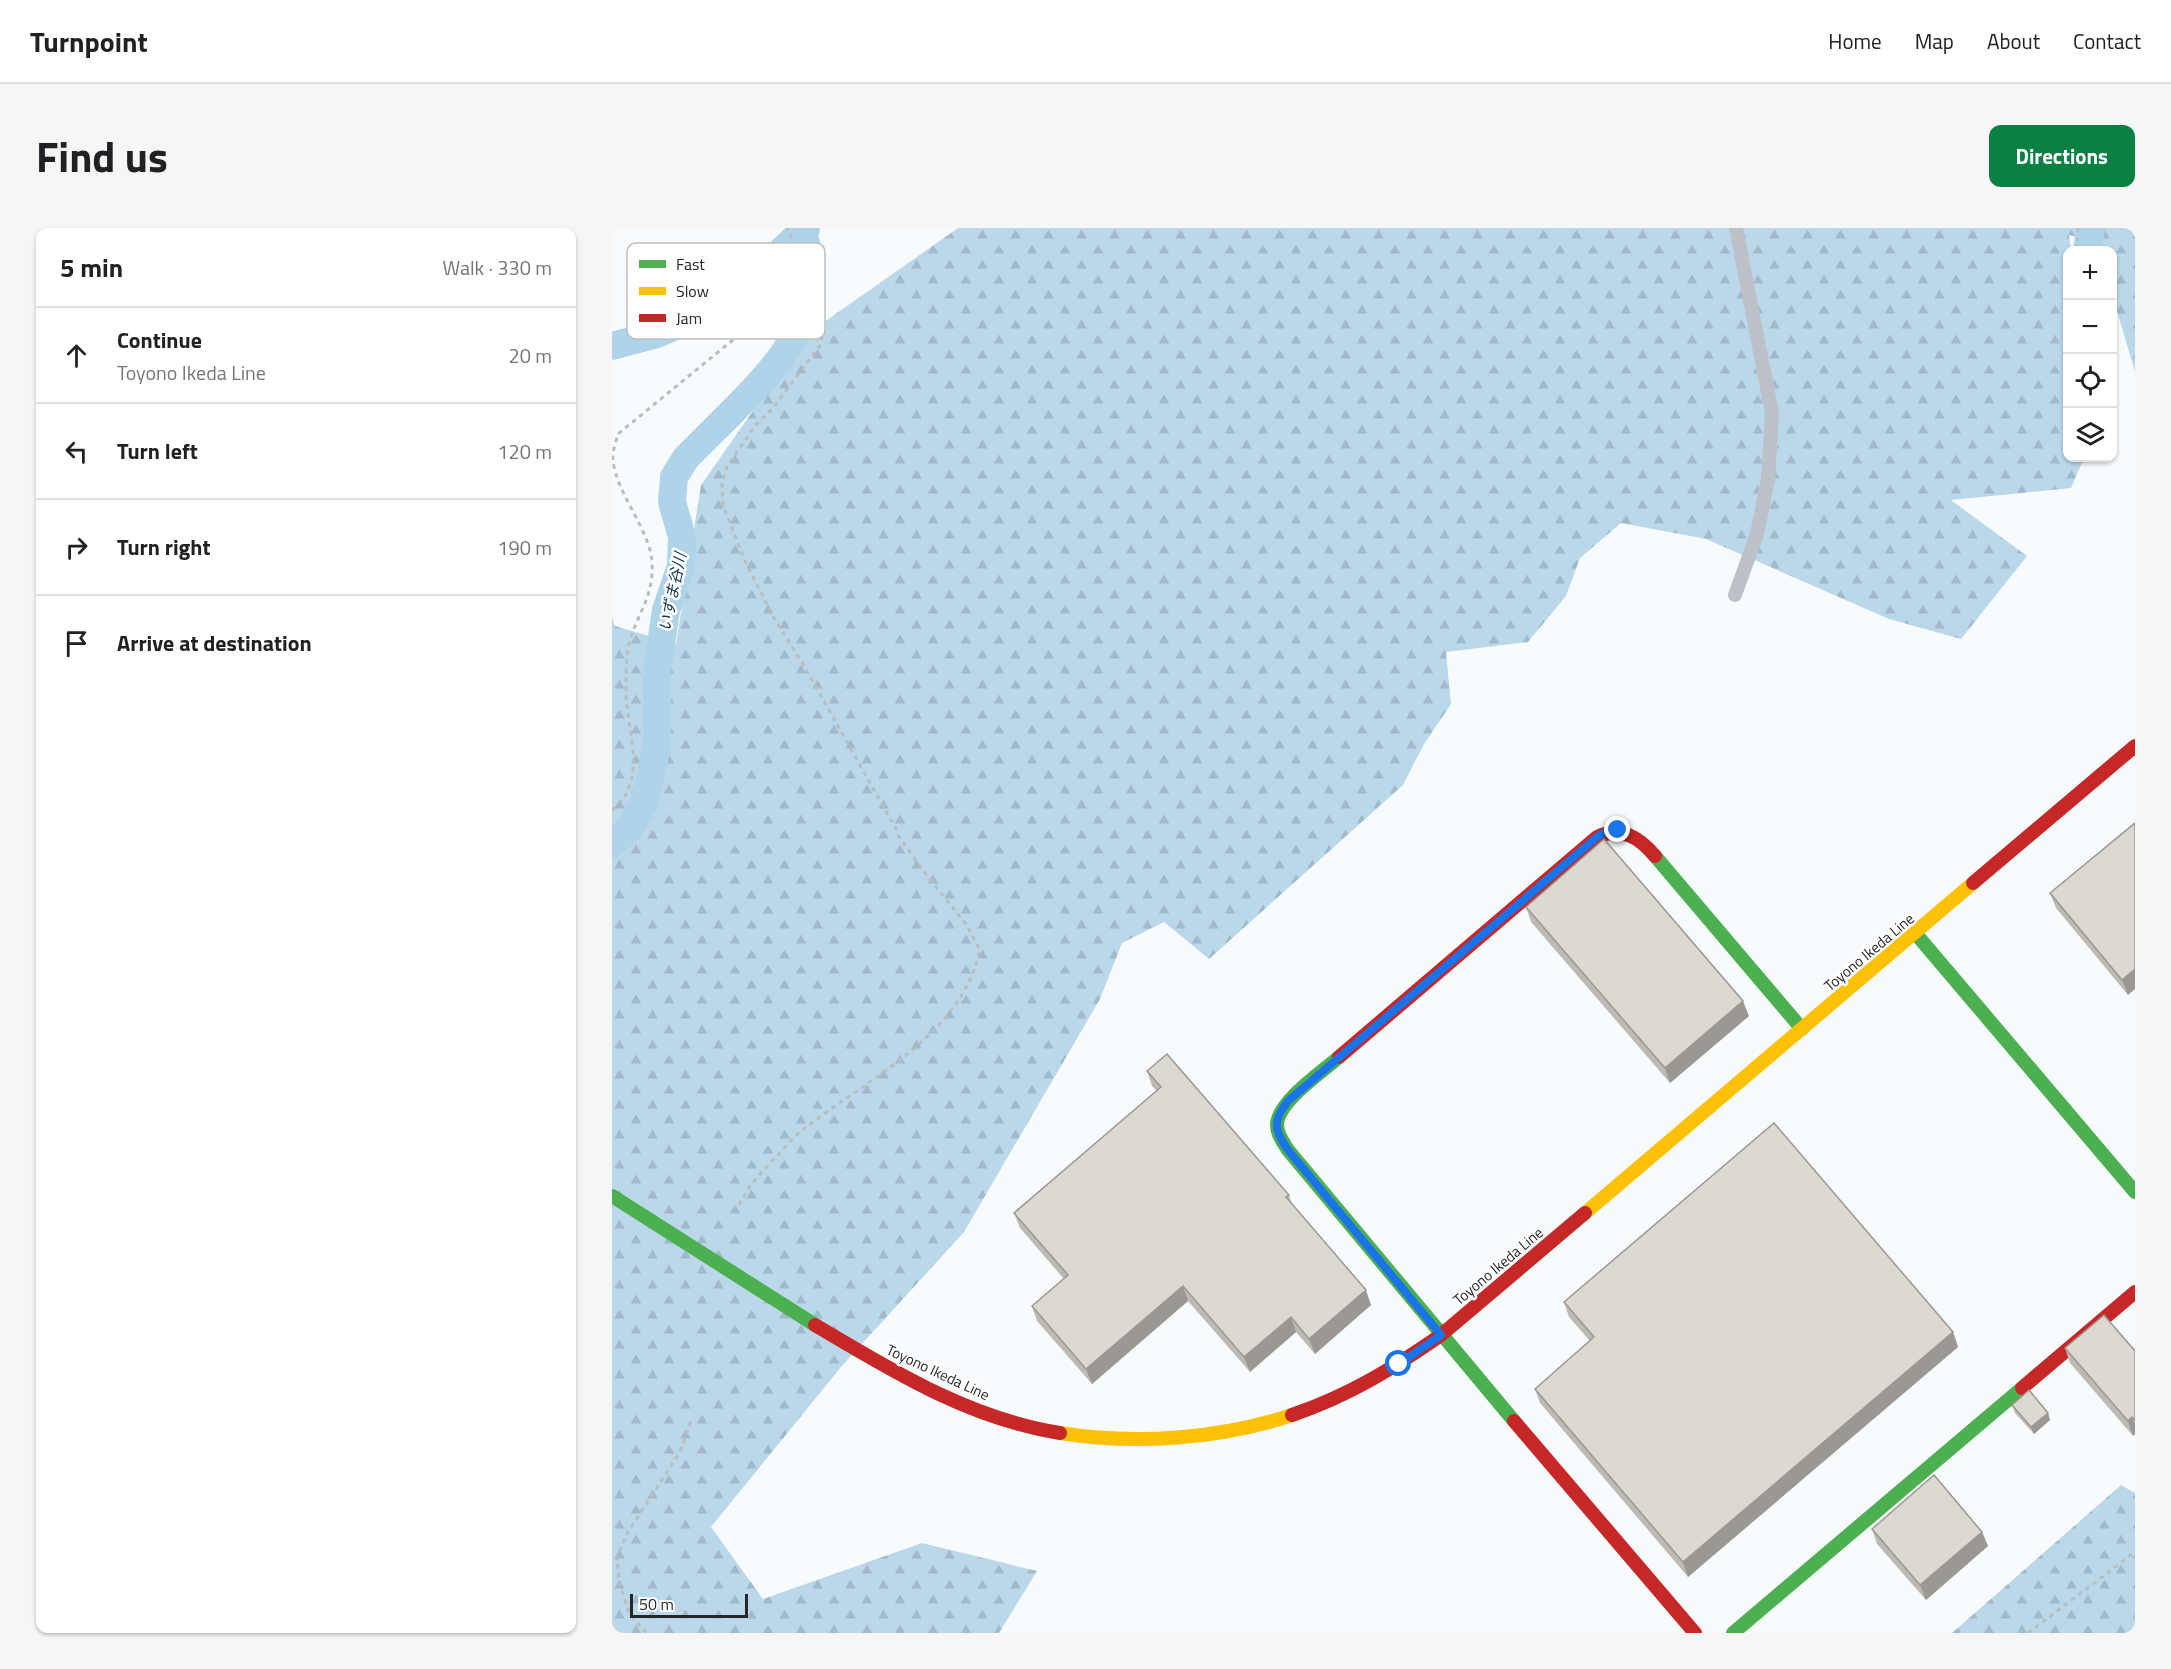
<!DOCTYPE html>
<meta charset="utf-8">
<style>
:root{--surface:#fff;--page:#f6f6f6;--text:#202124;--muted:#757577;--line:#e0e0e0;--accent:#0b8043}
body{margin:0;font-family:"Titillium Web","Noto Sans JP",sans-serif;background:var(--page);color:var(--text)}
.controls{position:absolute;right:18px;top:18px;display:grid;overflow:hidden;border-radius:12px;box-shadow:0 2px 4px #0004}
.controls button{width:54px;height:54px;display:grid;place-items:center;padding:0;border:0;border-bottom:2px solid var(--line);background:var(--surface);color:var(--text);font:30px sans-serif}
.scale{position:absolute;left:18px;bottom:15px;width:118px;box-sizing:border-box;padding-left:6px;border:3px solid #252728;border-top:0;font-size:16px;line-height:21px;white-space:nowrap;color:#252728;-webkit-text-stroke:4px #fff;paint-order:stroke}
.stop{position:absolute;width:18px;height:18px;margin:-14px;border:4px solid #1a73e8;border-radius:50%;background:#fff}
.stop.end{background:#1a73e8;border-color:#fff;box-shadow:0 2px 6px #0008}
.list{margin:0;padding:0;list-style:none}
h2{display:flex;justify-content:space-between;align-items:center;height:78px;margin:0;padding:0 24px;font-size:26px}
h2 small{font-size:20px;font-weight:400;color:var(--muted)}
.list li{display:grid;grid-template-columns:39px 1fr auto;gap:18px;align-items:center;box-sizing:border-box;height:96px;padding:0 24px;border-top:2px solid var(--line)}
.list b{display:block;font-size:22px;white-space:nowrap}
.list p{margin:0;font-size:20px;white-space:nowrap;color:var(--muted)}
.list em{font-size:20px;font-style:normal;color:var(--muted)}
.icon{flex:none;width:33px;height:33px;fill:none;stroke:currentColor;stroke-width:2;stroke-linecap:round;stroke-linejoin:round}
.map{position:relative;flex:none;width:1523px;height:1405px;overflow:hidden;border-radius:12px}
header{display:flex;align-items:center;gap:36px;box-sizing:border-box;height:84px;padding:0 30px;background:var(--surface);border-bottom:2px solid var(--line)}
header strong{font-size:28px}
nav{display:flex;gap:33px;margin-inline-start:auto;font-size:21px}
.intro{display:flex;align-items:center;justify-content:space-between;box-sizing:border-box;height:144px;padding:0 36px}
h1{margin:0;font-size:42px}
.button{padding:15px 27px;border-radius:12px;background:var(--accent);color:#fff;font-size:21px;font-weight:700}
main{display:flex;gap:36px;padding:0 36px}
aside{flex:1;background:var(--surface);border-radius:12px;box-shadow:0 2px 4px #0004}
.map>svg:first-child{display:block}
</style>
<header>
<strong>Turnpoint</strong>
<nav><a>Home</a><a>Map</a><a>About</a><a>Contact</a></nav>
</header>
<div class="intro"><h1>Find us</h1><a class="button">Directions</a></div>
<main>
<aside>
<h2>5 min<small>Walk · 330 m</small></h2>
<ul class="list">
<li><svg class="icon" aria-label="ahead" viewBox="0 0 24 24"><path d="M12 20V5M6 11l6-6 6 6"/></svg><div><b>Continue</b><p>Toyono Ikeda Line</p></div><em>20 m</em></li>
<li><svg class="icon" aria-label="left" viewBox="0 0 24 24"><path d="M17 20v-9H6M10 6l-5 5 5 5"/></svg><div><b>Turn left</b></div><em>120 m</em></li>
<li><svg class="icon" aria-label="right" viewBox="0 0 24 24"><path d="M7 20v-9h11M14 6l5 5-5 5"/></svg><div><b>Turn right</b></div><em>190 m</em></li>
<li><svg class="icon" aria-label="arrive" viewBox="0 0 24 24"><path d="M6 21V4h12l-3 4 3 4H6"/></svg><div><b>Arrive at destination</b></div></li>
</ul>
</aside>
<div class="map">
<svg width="1523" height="1405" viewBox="0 0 1523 1405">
<defs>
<pattern id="forest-firs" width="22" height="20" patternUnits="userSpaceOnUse" patternTransform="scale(1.5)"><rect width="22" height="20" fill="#bbd8ea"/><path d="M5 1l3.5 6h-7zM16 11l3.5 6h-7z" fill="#a1b9c9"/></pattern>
</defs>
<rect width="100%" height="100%" fill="#f8fbfd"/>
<!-- forest -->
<path fill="url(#forest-firs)" d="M346,0H1523V144L1501,69L1500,22H1486L1484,14L1457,7L1459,22H1456V230H1472L1459,260L1339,272L1415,328L1349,411L1277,391L1094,311L1009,295L968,330L954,368L916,414L834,424L839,476L812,516L791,557L597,731L552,694L510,715L488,771L352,1004L229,1139L99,1299L151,1371L310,1315L425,1343L387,1405H0V389L3,398L64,416L89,257L195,106Z
M1509,1257L1523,1265V1405H1340Z"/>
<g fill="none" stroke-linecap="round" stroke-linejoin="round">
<!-- river -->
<path stroke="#afd3e9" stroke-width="28" d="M1475,22L1479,0
M0,118L45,106L75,93L114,70L144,47L194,0
M0,616L17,601L32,575L45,519V443L54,382L69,338L70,309L60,274L62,249L74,230C105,198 144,163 170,128C195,94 204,45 191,4"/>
<!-- path -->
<path stroke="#b8bdc0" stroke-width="3" stroke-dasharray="4.5 4.5" stroke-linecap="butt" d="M1464,22L1466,0
M0,582C39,552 12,497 14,457C14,444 14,429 17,416C25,385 42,370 40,334C38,302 4,265 1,232C0,224 4,214 6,206L127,107L199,58
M127,977C137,957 150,943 166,927C174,918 182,908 192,901C255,851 349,808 368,722L354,696L316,649L285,606L284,601L191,436L162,390L133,333L111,277L110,254L115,239L142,199L161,180L209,116L211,100L199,58L175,0
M34,1405L17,1384L7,1355L5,1329L16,1304L68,1224L79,1193
M1416,1405L1523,1324"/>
<!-- street -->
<path stroke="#bbc1c6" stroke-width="14" d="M1123,367L1145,306L1156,252L1160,185L1124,0"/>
<!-- fast -->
<path stroke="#4caf50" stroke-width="14" d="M1043,628L1190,801
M1304,706L1523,964
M727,829C710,844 665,874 665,897C665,906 671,914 676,922L902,1193
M0,968L203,1097
M1121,1405L1410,1160"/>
<!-- slow -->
<path stroke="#ffc107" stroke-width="14" d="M973,985L1361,655
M448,1205C523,1217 608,1211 680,1187"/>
<!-- jam -->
<path stroke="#c62828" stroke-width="14" d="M1361,655L1523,518
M727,829L985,609C1009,598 1027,609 1043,628
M203,1097C280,1143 358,1191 448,1205
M1410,1160L1523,1064
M680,1187C736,1168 780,1141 829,1107L973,985
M902,1193L1083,1405"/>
</g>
<!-- wall -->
<path fill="#bebab3" d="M1523,595L1516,767L1444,680L1438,665Z
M914,679L1137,788L1058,855L919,694Z
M535,843L677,967L680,976L759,1077L703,1126L684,1104L638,1144L576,1073L480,1156L425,1093L420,1078L452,1051L408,1000L402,985L545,863L540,858Z
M952,1074L1341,1104L1346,1119L1076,1349L928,1175L923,1161L978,1113L957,1089Z
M1453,1120L1523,1123V1206L1521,1208L1458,1135Z
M1400,1177L1436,1185L1438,1192L1422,1206L1403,1185Z
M1260,1301L1370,1304L1376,1318L1314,1372L1265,1316Z"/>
<!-- shaded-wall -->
<path fill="#9b9792" d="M1523,741V761L1516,767L1510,752Z
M1131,773L1137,788L1058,855L1053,840Z
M571,1058L576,1073L480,1156L474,1141Z
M754,1062L759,1077L703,1126L697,1111Z
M679,1089L684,1104L638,1144L632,1129Z
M1341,1104L1346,1119L1076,1349L1071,1334Z
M1436,1185L1438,1192L1422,1206L1419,1199Z
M1520,1189L1523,1196V1206L1521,1208L1516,1193Z
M1370,1304L1376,1318L1314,1372L1308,1357Z"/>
<!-- building -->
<path fill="#ddd8d0" stroke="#9b9792" stroke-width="1.5" d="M1523,595V741L1510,752L1438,665Z
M992,611L1131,773L1053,840L914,679Z
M555,826L677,967L674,969L754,1062L697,1111L679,1089L632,1129L571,1058L474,1141L420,1078L456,1047L402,985L549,859L535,843Z
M1162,895L1341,1104L1071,1334L923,1161L982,1109L952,1074Z
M1492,1087L1523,1123V1192L1520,1189L1516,1193L1453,1120Z
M1417,1162L1436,1185L1419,1199L1400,1177Z
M1322,1247L1370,1304L1308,1357L1260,1301Z"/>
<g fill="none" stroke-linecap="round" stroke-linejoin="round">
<!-- route -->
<path stroke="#1a73e8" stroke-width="8" d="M787,1136L829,1107L676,922C662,902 660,893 676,873L985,609L995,603L1006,602"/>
</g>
<g text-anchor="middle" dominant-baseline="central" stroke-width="5" stroke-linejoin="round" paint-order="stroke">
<!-- street labels -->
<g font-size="15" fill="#252728" stroke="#fff">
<text transform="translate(1257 724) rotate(-40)">Toyono Ikeda Line</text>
<text transform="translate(886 1038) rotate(-40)">Toyono Ikeda Line</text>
<text transform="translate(326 1144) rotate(25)">Toyono Ikeda Line</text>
</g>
<!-- water labels -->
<g font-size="16" font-style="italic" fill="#0f394f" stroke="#fff">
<text transform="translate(60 364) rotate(-78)">いずま谷川</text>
</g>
</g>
<!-- legend -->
<rect x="15" y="15" width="198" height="96" rx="9" fill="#fff" stroke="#bebebe" stroke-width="1.5"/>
<rect x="27" y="32" width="27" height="8" fill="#4caf50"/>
<rect x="27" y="59" width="27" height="8" fill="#ffc107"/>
<rect x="27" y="86" width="27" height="8" fill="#c62828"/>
<g font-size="16" fill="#252728">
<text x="64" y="42">Fast</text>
<text x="64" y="69">Slow</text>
<text x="64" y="96">Jam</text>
</g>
</svg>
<div class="controls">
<button>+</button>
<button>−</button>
<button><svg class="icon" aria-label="locate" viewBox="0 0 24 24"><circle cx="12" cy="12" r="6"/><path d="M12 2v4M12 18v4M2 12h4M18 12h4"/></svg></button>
<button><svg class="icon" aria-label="layers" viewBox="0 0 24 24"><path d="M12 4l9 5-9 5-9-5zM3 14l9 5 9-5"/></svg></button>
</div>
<div class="scale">50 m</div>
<div class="stop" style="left:787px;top:1136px"></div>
<div class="stop end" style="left:1006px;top:602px"></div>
</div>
</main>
